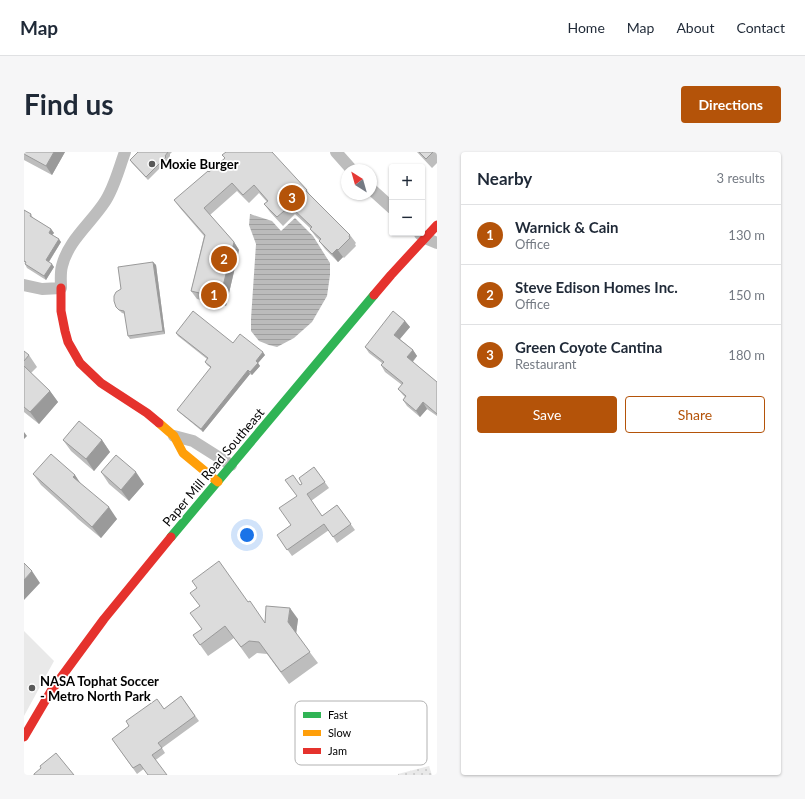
<!DOCTYPE html>
<meta charset="utf-8">
<style>
:root{--surface:#fff;--page:#f6f6f7;--text:#1f2937;--muted:#747a83;--line:#e0e1e3;--accent:#b45309}
body{margin:0;font-family:Lato,sans-serif;background:var(--page);color:var(--text)}
.controls{position:absolute;right:12px;top:12px;display:grid;overflow:hidden;border-radius:4px;box-shadow:0 1px 3px #0004}
.controls button{width:36px;height:36px;display:grid;place-items:center;padding:0;border:0;border-bottom:1px solid var(--line);background:var(--surface);color:var(--text);font:20px sans-serif}
.compass{position:absolute;left:317px;top:12px;width:36px;height:36px;border-radius:50%;background:var(--surface);box-shadow:0 1px 3px #0004;rotate:323deg}
.you{position:absolute;left:223px;top:383px;width:14px;height:14px;margin:-10px;border:3px solid #fff;border-radius:50%;background:#1a73e8;box-shadow:0 0 0 6px #1a73e833}
.badge{display:grid;place-items:center;width:26px;height:26px;border-radius:50%;background:var(--accent);color:#fff;font-size:13px;font-weight:700}
.pin{position:absolute;translate:-50% -50%;border:2px solid #fff;box-shadow:0 1px 4px #0006}
.list{margin:0;padding:0;list-style:none}
h2{display:flex;justify-content:space-between;align-items:center;height:52px;margin:0;padding:0 16px;font-size:17px}
h2 small{font-size:13px;font-weight:400;color:var(--muted)}
.list li{display:grid;grid-template-columns:26px 1fr auto;gap:12px;align-items:center;box-sizing:border-box;height:60px;padding:0 16px;border-top:1px solid var(--line)}
.list b{display:block;font-size:15px;white-space:nowrap}
.list p{margin:0;font-size:13px;white-space:nowrap;color:var(--muted)}
.list em{font-size:13px;font-style:normal;color:var(--muted)}
.actions{display:flex;gap:8px;padding:12px 16px}
.actions a{flex:1;padding:9px 0;border:1px solid var(--accent);border-radius:4px;text-align:center;font-size:14px;color:var(--accent)}
.actions .main{background:var(--accent);color:#fff}
.map{position:relative;flex:none;width:413px;height:623px;overflow:hidden;border-radius:4px}
header{display:flex;align-items:center;gap:24px;box-sizing:border-box;height:56px;padding:0 20px;background:var(--surface);border-bottom:1px solid var(--line)}
header strong{font-size:19px}
nav{display:flex;gap:22px;margin-inline-start:auto;font-size:14px}
.intro{display:flex;align-items:center;justify-content:space-between;box-sizing:border-box;height:96px;padding:0 24px}
h1{margin:0;font-size:28px}
.button{padding:10px 18px;border-radius:4px;background:var(--accent);color:#fff;font-size:14px;font-weight:700}
main{display:flex;gap:24px;padding:0 24px}
aside{flex:1;background:var(--surface);border-radius:4px;box-shadow:0 1px 3px #0004}
.map>svg:first-child{display:block}
</style>
<header>
<strong>Map</strong>
<nav><a>Home</a><a>Map</a><a>About</a><a>Contact</a></nav>
</header>
<div class="intro"><h1>Find us</h1><a class="button">Directions</a></div>
<main>
<div class="map">
<svg width="413" height="623" viewBox="0 0 413 623">
<defs>
<pattern id="garden-dots" width="8" height="8" patternUnits="userSpaceOnUse"><rect width="8" height="8" fill="#e9e9e9"/><path d="M2 2h.1M6 6h.1" fill="none" stroke="#c6c6c6" stroke-width="1.8" stroke-linecap="round"/></pattern>
<pattern id="water-rules" width="6" height="5" patternUnits="userSpaceOnUse"><rect width="6" height="5" fill="#bbb"/><path d="M0 2.5h6" fill="none" stroke="#9f9f9f"/></pattern>
</defs>
<rect width="100%" height="100%" fill="#fff"/>
<!-- park -->
<path fill="#e9e9e9" d="M0,479L30,509L0,564Z"/>
<!-- garden -->
<path fill="url(#garden-dots)" d="M405,614L408,623H374V622Z"/>
<!-- water -->
<path fill="url(#water-rules)" d="M226,62L248,69L257,79L271,66L289,84L306,111V123L303,144L288,170L270,186L253,195L245,193L235,189L227,179V167L232,92L225,73Z"/>
<g fill="none" stroke-linecap="round" stroke-linejoin="round">
<!-- street -->
<path stroke="#bdbdbd" stroke-width="12" d="M312,0L328,18
M347,37L368,56
M396,82L401,86L413,91
M0,133L18,137L37,136C37,129 36,121 38,114C44,89 66,72 80,51C90,37 95,16 101,0
M150,284L169,289L207,313"/>
<!-- fast -->
<path stroke="#30b455" stroke-width="9" d="M147,385L350,143"/>
<!-- slow -->
<path stroke="#ff9f0a" stroke-width="9" d="M135,271L150,284L159,301L194,330"/>
<!-- jam -->
<path stroke="#e5322d" stroke-width="9" d="M37,136V159L41,179L44,190L56,211L77,231L123,261L135,271
M350,143L367,123L413,73
M0,585L27,539L80,467L147,385"/>
</g>
<!-- wall -->
<path fill="#bdbdbd" d="M0,0H41L28,23L0,8Z
M114,0H148L146,2V4L144,7V8L124,28L108,11L106,8Z
M393,0H413V11L408,16Z
M198,3L283,38L287,45L326,83L332,91L331,92L332,94L320,106L319,105L314,110L301,97L295,89H296L292,85L286,77V76L271,62L259,74L246,60L240,52L243,50L235,41L225,51L213,39L186,63L210,90L215,98L202,154L173,147L167,139L180,84L156,56L150,48L185,20L201,6Z
M0,58L7,62L9,66L27,77L30,81L28,83L37,90L25,110L30,115L22,128L3,116L1,112L2,111L0,110Z
M129,110L132,113L141,182L106,187L104,184L101,162L98,161L92,155Z
M381,169L386,175L376,187L389,198L393,204L389,210L413,230V264L403,257L396,265L383,254L379,248L381,245L379,243L374,237L378,233L361,220L357,213L358,211L345,201L341,195Z
M152,181L209,191L241,203L234,211L236,214L228,223L226,222L179,280L156,261L153,258L187,216L183,213L181,210L183,207L154,184Z
M0,199L5,203L13,215L7,221L26,239L34,250L15,272L0,260Z
M39,288H78L86,300L70,319L47,299Z
M290,315L305,336L287,349L298,364L313,353L331,378L313,391L305,378L268,404L253,383L267,373L273,344L276,333L278,332Z
M77,320L120,332L105,349L85,332Z
M9,322L51,323L55,330L93,367L77,386L54,367L51,364L17,333Z
M224,450L241,471L274,467L272,482L294,511L265,532L243,502L233,501L225,507L210,486L184,504L169,483L178,477L176,454Z
M157,544L175,569L138,596L141,601L113,622L88,587L140,557Z"/>
<!-- shaded-wall -->
<path fill="#9a9a9a" d="M30,0H41L28,23L22,14Z
M27,77L30,81L27,84L25,81Z
M35,87L37,90L24,111L22,108Z
M210,90L215,98L202,154L196,146Z
M313,97L319,105L314,110L308,102Z
M129,110L132,113L141,182L139,179Z
M28,112L30,115L22,128L20,124Z
M381,169L386,175L374,189L370,183Z
M389,198L393,204L387,211L383,205Z
M239,200L241,203L234,211L236,214L228,223L226,220L232,209Z
M224,218L226,222L179,280L177,277Z
M26,239L34,250L15,272L6,260Z
M399,250L403,257L396,265L392,259Z
M0,280L3,284L0,287Z
M78,288L86,300L70,319L62,307Z
M112,320L120,332L105,349L97,338Z
M51,323L59,335L49,325Z
M85,355L93,367L77,386L68,375Z
M8,419L16,431L0,448V428Z
M266,456L274,467L272,482L264,470Z"/>
<!-- building -->
<path fill="#dcdcdc" stroke="#9a9a9a" d="M0,0H30L22,14L0,2Z
M114,0H144L141,4L142,5L122,25L106,8Z
M202,0H248L283,38L282,39L326,83L325,84L326,86L314,98L313,97L308,102L295,89L297,87L286,77L288,75L266,54L253,65L240,52L244,49L230,33L219,43L208,31L180,56L210,90L196,146L167,139L181,83L150,48L184,19L185,20L201,6L198,3Z
M395,0H409L402,7Z
M0,58L7,62L6,64L27,77L25,81L35,87L22,108L28,112L20,124L1,112L2,110L0,109Z
M129,110L139,179L104,184L100,159L95,158L92,155L90,149V144L92,140L97,137L94,115Z
M169,159L209,191L216,182L239,200L232,209L234,211L226,220L224,218L177,277L153,258L187,215L181,210L184,206L152,181Z
M369,159L381,169L370,183L389,198L383,205L413,230V262L399,250L392,259L379,248L382,244L374,237L379,231L357,213L360,210L341,195Z
M0,199L5,203L0,209Z
M0,214L26,239L6,260L0,255Z
M55,269L78,288L62,307L39,288Z
M27,302L51,323L49,325L85,355L68,375L46,355L9,322Z
M92,303L112,320L97,338L77,320Z
M290,315L301,330L283,342L298,364L313,353L327,372L309,385L300,372L263,398L253,383L267,373L255,356L273,344L261,328L269,323L276,333L278,332L275,326Z
M195,409L224,450L226,449L241,471L242,454L266,456L264,470L286,500L257,520L235,490L225,489L217,495L201,474L176,493L169,483L178,477L166,461L176,454L166,441L173,436L168,429Z
M0,411L8,419L0,428Z
M157,544L171,564L134,591L138,596L128,603L143,623H124L116,612L109,616L88,587L105,574L102,569L133,547L140,557Z
M32,601L50,623H10V622L17,616L16,614Z"/>
<!-- markers -->
<g fill="#595959" stroke="#fff" stroke-width="1.5">
<circle cx="128" cy="12" r="4"/>
<circle cx="8" cy="536" r="4"/>
</g>
<g text-anchor="middle" dominant-baseline="central" stroke-width="3.5" stroke-linejoin="round" paint-order="stroke">
<!-- poi labels -->
<g font-size="13" font-weight="bold" fill="#000" stroke="#fff" text-anchor="start">
<text x="136" y="12">Moxie Burger</text>
<text x="16" y="529">NASA Tophat Soccer<tspan x="16" dy="15">- Metro North Park</tspan></text>
</g>
<!-- street labels -->
<g font-size="13" fill="#000" stroke="#fff">
<text transform="translate(189 315) rotate(-50)">Paper Mill Road Southeast</text>
</g>
</g>
<!-- legend -->
<rect x="271" y="549" width="132" height="64" rx="6" fill="#fff" stroke="#b2b2b2" stroke-width="1"/>
<rect x="279" y="560" width="18" height="6" fill="#30b455"/>
<rect x="279" y="578" width="18" height="6" fill="#ff9f0a"/>
<rect x="279" y="596" width="18" height="6" fill="#e5322d"/>
<g font-size="11" fill="#000">
<text x="304" y="567">Fast</text>
<text x="304" y="585">Slow</text>
<text x="304" y="603">Jam</text>
</g>
</svg>
<div class="controls">
<button>+</button>
<button>−</button>
</div>
<svg class="compass" viewBox="-18 -18 36 36"><path d="M0-13l5 13h-10z" fill="#e53935"/><path d="M0 13l5-13h-10z" fill="#747a83"/></svg>
<div class="you"></div>
<div class="pin badge" style="left:190px;top:143px">1</div>
<div class="pin badge" style="left:200px;top:107px">2</div>
<div class="pin badge" style="left:268px;top:46px">3</div>
</div>
<aside>
<h2>Nearby<small>3 results</small></h2>
<ul class="list">
<li><span class="badge">1</span><div><b>Warnick &amp; Cain</b><p>Office</p></div><em>130 m</em></li>
<li><span class="badge">2</span><div><b>Steve Edison Homes Inc.</b><p>Office</p></div><em>150 m</em></li>
<li><span class="badge">3</span><div><b>Green Coyote Cantina</b><p>Restaurant</p></div><em>180 m</em></li>
</ul>
<div class="actions"><a class="main">Save</a><a>Share</a></div>
</aside>
</main>
